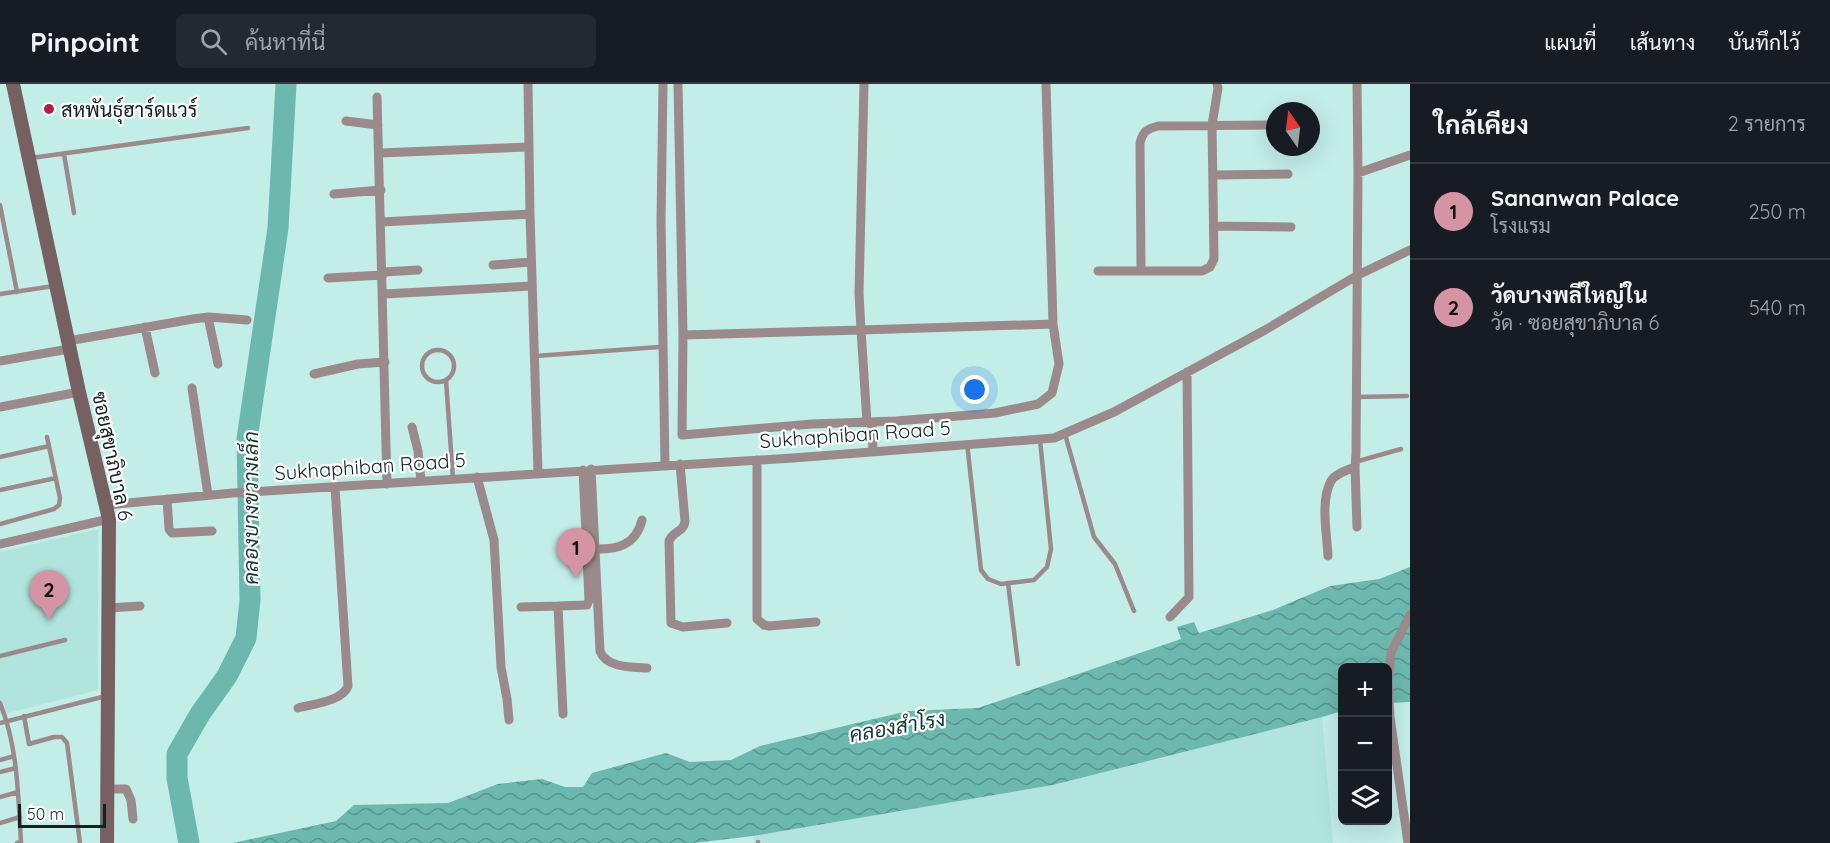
<!DOCTYPE html>
<html lang="th">
<meta charset="utf-8">
<style>
:root{--surface:#171b24;--page:#242831;--text:#f1f3f6;--muted:#9ea1a6;--line:#363941;--accent:#d594a4}
body{margin:0;font-family:Quicksand,Sarabun,sans-serif;background:var(--page);color:var(--text)}
.controls{position:absolute;right:18px;bottom:18px;display:grid;overflow:hidden;border-radius:9px;box-shadow:0 6px 24px #0002}
.controls button{width:54px;height:54px;display:grid;place-items:center;padding:0;border:0;border-bottom:2px solid var(--line);background:var(--surface);color:var(--text);font:30px sans-serif}
.compass{position:absolute;left:1266px;top:18px;width:54px;height:54px;border-radius:50%;background:var(--surface);box-shadow:0 6px 24px #0002;rotate:346deg}
.scale{position:absolute;left:18px;bottom:15px;width:88px;box-sizing:border-box;padding-left:6px;border:3px solid #132321;border-top:0;font-size:16px;line-height:21px;white-space:nowrap;color:#132321;-webkit-text-stroke:4px #fff;paint-order:stroke}
.you{position:absolute;left:975px;top:306px;width:21px;height:21px;margin:-15px;border:4px solid #fff;border-radius:50%;background:#1a73e8;box-shadow:0 0 0 9px #1a73e833}
.badge{display:grid;place-items:center;width:39px;height:39px;border-radius:50%;background:var(--accent);color:#111;font-size:20px;font-weight:700}
.pin{position:absolute;translate:-50% -50px;filter:drop-shadow(0 2px 3px #0008)}
.pin::after{content:'';position:absolute;top:32px;width:21px;height:18px;background:inherit;clip-path:polygon(0 0,100% 0,50% 100%)}
.list{margin:0;padding:0;list-style:none}
h2{display:flex;justify-content:space-between;align-items:center;height:78px;margin:0;padding:0 24px;font-size:26px}
h2 small{font-size:20px;font-weight:400;color:var(--muted)}
.list li{display:grid;grid-template-columns:39px 1fr auto;gap:18px;align-items:center;box-sizing:border-box;height:96px;padding:0 24px;border-top:2px solid var(--line)}
.list b{display:block;font-size:22px;white-space:nowrap}
.list p{margin:0;font-size:20px;white-space:nowrap;color:var(--muted)}
.list em{font-size:20px;font-style:normal;color:var(--muted)}
.icon{flex:none;width:33px;height:33px;fill:none;stroke:currentColor;stroke-width:2;stroke-linecap:round;stroke-linejoin:round}
.map{position:relative;flex:none;width:1410px;height:759px;overflow:hidden}
header{display:flex;align-items:center;gap:36px;box-sizing:border-box;height:84px;padding:0 30px;background:var(--surface);border-bottom:2px solid var(--line)}
header strong{font-size:28px}
nav{display:flex;gap:33px;margin-inline-start:auto;font-size:21px}
.search{width:420px;height:54px;background:var(--page);display:flex;align-items:center;gap:15px;box-sizing:border-box;padding:0 21px;border-radius:9px;color:var(--muted);font-size:22px}
main{display:flex}
aside{flex:1;background:var(--surface)}
.map>svg:first-child{display:block}
</style>
<header>
<strong>Pinpoint</strong>
<div class="search"><svg class="icon" aria-label="search" viewBox="0 0 24 24"><circle cx="10" cy="10" r="6"/><path d="M15 15l6 6"/></svg>ค้นหาที่นี่</div>
<nav><a>แผนที่</a><a>เส้นทาง</a><a>บันทึกไว้</a></nav>
</header>
<main>
<div class="map">
<svg width="1410" height="759" viewBox="0 0 1410 759">
<defs>
<pattern id="water-waves" width="16" height="10" patternUnits="userSpaceOnUse" patternTransform="scale(1.5)"><rect width="16" height="10" fill="#6cb8af"/><path d="M0 5q4-4 8 0t8 0" fill="none" stroke="#58958e"/></pattern>
</defs>
<rect width="100%" height="100%" fill="#c3ede7"/>
<!-- built -->
<path fill="#b0e4dc" d="M98,445V606L0,631V468Z
M1322,633L1333,759H755L753,752L1053,701Z"/>
<!-- water -->
<path fill="url(#water-waves)" d="M1410,483V618L1388,619V584H1342V627L1322,633L1053,701L753,752L694,759H233L336,737L354,721L448,719L498,700L542,695L565,703H583L592,689L666,669L690,678L731,676L760,662L908,627L978,624L1181,555L1177,543L1194,538L1199,549L1273,526L1330,502L1379,495Z"/>
<g fill="none" stroke-linecap="round" stroke-linejoin="round">
<!-- river -->
<path stroke="#6cb8af" stroke-width="21" d="M189,759L177,694V670L200,630L227,592L246,554L250,516L247,355L278,144L286,0"/>
<!-- lane -->
<path stroke="#9b8a8b" stroke-width="4.5" d="M64,70L74,129
M31,74L248,44
M0,121L17,208
M0,210L54,202
M422 282a16 16 0 1 1 32 0a16 16 0 1 1-32 0Z
M535,272L659,263
M446,296L453,395
M1357,313L1407,312
M1065,350L1094,453L1115,480L1134,527
M967,359L981,486L988,495L1001,500L1034,496L1047,483L1051,465L1040,356
M0,373L49,362
M1355,378L1401,365
M0,406L56,394
M0,440L54,425L59,421L60,414L47,353
M1008,499L1018,580
M0,572L65,556
M0,619C18,663 18,711 21,758L17,759
M24,632L29,660L54,653H62L67,659L80,759
M0,639L106,612
M0,676L14,672
M0,688L16,684
M0,713L18,708
M0,739L20,733
M758,758V759"/>
<!-- street -->
<path stroke="#9b8a8b" stroke-width="9" d="M528,0L530,130L538,389
M663,0L661,137L665,381
M678,0L683,251L682,351L812,340L896,337L995,329L1038,320L1052,309L1059,280L1053,240L1046,0
M377,13L387,400
M346,37L378,41
M380,69L529,63
M1358,89L1410,71
M1213,91L1288,90
M334,110L381,106
M382,138L530,130
M1214,142L1291,143
M493,181L531,178
M1141,186L1140,59C1143,47 1147,45 1158,42L1275,41
M1098,187H1202L1210,183L1214,175L1212,41L1218,4L1217,0
M383,188L418,186
M328,194L383,191
M384,210L532,202
M208,233L218,280
M145,243L155,289
M683,251L861,246L859,209L864,0
M68,257L193,235L208,233L247,236
M0,277L69,265
M314,290L358,280L385,278
M192,304L208,411
M0,323L79,308
M867,338L861,246L1053,240
M872,338L873,367
M412,343L418,367L421,397
M757,376V535L764,541L769,542L816,538
M680,380L685,437C684,448 673,447 669,457L671,539L683,543L727,539
M1355,383L1357,443
M591,385L600,567C606,584 632,583 647,584
M477,393L494,456L501,583L507,615L509,636
M167,415L169,445L172,449L212,447
M107,421L233,409L793,374L1054,354L1114,328L1265,246L1358,191L1410,166
M0,460L109,435
M594,465C617,466 636,461 642,436
M1328,472C1327,450 1320,417 1331,397C1335,390 1347,386 1355,383L1356,369L1358,89L1357,0
M521,523L558,522
M109,524L140,522
M1170,533L1189,513L1187,288
M298,624C313,620 343,617 348,602L335,403
M563,630L558,522L587,521L589,516L583,386
M107,705H126L131,716L133,735
M1408,759L1390,633L1388,597L1391,569L1410,531"/>
<!-- secondary -->
<path stroke="#776061" stroke-width="14" d="M13,0L79,308L109,435L107,759"/>
</g>
<!-- markers -->
<circle fill="#b21f40" stroke="#fff" stroke-width="2" cx="49" cy="25" r="6"/>
<g text-anchor="middle" dominant-baseline="central" stroke-width="4.5" stroke-linejoin="round" paint-order="stroke">
<!-- poi labels -->
<g font-size="20" fill="#132321" stroke="#fff" text-anchor="start">
<text x="61" y="25">สหพันธุ์ฮาร์ดแวร์</text>
</g>
<!-- street labels -->
<g font-size="20" fill="#132321" stroke="#fff">
<text transform="translate(855 350) rotate(-4)">Sukhaphiban Road 5</text>
<text transform="translate(113 372) rotate(78)">ซอยสุขาภิบาล 6</text>
<text transform="translate(370 382) rotate(-4)">Sukhaphiban Road 5</text>
</g>
<!-- water labels -->
<g font-size="21" font-style="italic" fill="#133834" stroke="#fff">
<text transform="translate(250 424) rotate(-90)">คลองบางขวางเล็ก</text>
<text transform="translate(897 642) rotate(-10)">คลองสำโรง</text>
</g>
</g>
</svg>
<div class="controls">
<button>+</button>
<button>−</button>
<button><svg class="icon" aria-label="layers" viewBox="0 0 24 24"><path d="M12 4l9 5-9 5-9-5zM3 14l9 5 9-5"/></svg></button>
</div>
<svg class="compass" viewBox="-18 -18 36 36"><path d="M0-13l5 13h-10z" fill="#e53935"/><path d="M0 13l5-13h-10z" fill="#9ea1a6"/></svg>
<div class="scale">50 m</div>
<div class="you"></div>
<div class="pin badge" style="left:576px;top:494px">1</div>
<div class="pin badge" style="left:49px;top:536px">2</div>
</div>
<aside>
<h2>ใกล้เคียง<small>2 รายการ</small></h2>
<ul class="list">
<li><span class="badge">1</span><div><b>Sananwan Palace</b><p>โรงแรม</p></div><em>250 m</em></li>
<li><span class="badge">2</span><div><b>วัดบางพลีใหญ่ใน</b><p>วัด · ซอยสุขาภิบาล 6</p></div><em>540 m</em></li>
</ul>
</aside>
</main>
